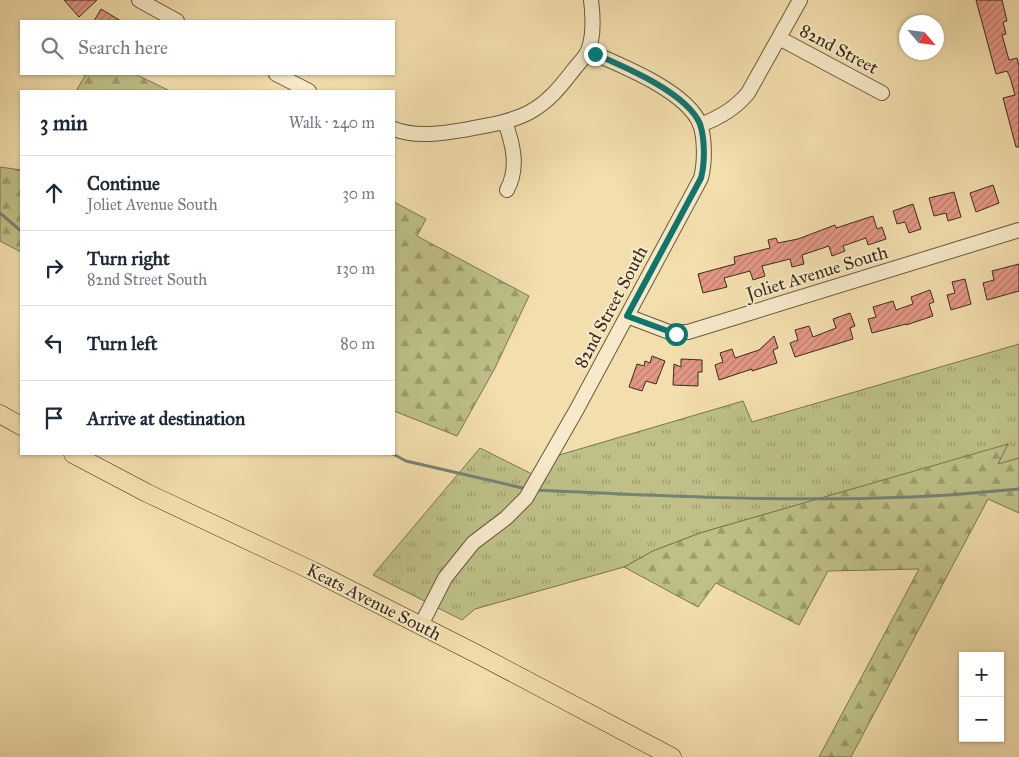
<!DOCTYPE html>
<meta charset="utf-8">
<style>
:root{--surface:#fff;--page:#f6f6f7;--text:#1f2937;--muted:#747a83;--line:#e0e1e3}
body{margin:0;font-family:"IM FELL Great Primer",serif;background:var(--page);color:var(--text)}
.controls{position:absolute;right:15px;bottom:15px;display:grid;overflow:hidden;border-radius:0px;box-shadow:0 1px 4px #0004}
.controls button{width:45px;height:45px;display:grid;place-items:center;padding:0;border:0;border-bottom:1px solid var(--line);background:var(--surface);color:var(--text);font:25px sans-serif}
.compass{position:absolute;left:899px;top:15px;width:45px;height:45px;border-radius:50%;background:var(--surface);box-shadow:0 1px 4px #0004;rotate:118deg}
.stop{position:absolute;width:15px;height:15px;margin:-11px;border:4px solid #0f766e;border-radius:50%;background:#fff}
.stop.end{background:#0f766e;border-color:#fff;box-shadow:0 1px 5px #0008}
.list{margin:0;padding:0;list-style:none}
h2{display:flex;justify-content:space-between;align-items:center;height:65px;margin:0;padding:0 20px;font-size:21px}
h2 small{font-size:16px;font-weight:400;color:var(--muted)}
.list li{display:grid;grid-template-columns:32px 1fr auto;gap:15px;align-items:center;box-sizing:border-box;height:75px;padding:0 20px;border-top:1px solid var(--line)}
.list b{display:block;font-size:19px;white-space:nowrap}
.list p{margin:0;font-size:16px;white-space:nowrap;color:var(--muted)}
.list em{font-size:16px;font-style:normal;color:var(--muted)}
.icon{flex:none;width:28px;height:28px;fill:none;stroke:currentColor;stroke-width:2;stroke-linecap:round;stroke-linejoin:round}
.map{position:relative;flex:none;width:1019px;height:757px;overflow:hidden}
.search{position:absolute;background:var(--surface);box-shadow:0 1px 4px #0004;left:20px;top:20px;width:375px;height:55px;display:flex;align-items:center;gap:12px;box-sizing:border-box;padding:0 18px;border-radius:0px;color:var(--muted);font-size:19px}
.panel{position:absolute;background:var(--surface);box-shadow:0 1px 4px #0004;left:20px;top:90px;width:375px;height:365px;border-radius:0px}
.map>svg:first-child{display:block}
</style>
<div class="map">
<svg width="1019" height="757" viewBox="0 0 1019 757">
<defs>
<pattern id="grass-tufts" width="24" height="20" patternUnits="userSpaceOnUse" patternTransform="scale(1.25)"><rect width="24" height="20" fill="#bec088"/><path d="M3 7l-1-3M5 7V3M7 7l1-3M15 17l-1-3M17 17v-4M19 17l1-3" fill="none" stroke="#9c9c6e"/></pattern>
<pattern id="forest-firs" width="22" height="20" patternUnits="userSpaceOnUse" patternTransform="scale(1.25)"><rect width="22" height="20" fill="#bec088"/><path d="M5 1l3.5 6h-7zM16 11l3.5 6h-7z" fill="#9c9c6e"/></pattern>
<pattern id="building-hatch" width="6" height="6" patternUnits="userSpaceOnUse" patternTransform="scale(1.25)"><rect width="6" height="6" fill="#e49886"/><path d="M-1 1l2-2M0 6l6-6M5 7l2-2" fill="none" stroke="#ba7c6d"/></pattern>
</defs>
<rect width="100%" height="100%" fill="#f3deae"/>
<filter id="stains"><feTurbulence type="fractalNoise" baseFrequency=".004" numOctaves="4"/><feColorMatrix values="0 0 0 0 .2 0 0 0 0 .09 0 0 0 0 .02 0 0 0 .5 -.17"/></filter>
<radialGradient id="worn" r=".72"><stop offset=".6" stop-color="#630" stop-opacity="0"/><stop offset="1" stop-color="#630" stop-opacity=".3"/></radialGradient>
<!-- grass -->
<path fill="url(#grass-tufts)" stroke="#7c7650" d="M1019,344V458L997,465L1007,445L700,533L653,551L624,567L475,609L462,620L373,575L480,448L538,477L549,458L743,401L752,422Z"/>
<!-- forest -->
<path fill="url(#forest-firs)" stroke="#7c7650" d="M86,74H135L170,91H76Z
M0,167L21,170V252L0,241Z
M394,202L426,219L417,236L529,296L495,368L457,436L394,411Z
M1008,444L998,464L1019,458V513L988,499L851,757H819L919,569L828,571L799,625L716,583L698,607L624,567L653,551L700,533Z"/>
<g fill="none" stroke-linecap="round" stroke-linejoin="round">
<!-- stream -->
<path stroke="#768274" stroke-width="3" d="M0,213L21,231
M393,454L406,461L527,489
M535,490C660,496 785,502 910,497C946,496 983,492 1019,489"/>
</g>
<!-- building -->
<path fill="url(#building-hatch)" stroke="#3b2c18" d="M64,0H97L79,17Z
M976,0H1002L1007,21L1003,22L1006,34L1002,35L1009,60L1017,58L1019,66V147H1016L1003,98L1015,95L1010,77L1007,71L996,74Z
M101,9L121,21H94Z
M993,185L999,203L976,212L970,193Z
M954,192L961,217L948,221L946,213L934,216L929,198Z
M913,204L921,229L909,233L905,222L897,224L893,211Z
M873,216L877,229L882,227L886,239L868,245L866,238L843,246L845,251L832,256L829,246L802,255L804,264L792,267L790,259L762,266L765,276L753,280L750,271L724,278L727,287L703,293L698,274L735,264L734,257L770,248L768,240L776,238L778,243L798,239L835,225L836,228Z
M1019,264V291L987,300L983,283L994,280L992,271Z
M965,279L971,304L951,310L947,295L955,293L952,282Z
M930,290L934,302L929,304L933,316L906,325V324L872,333L868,319L876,317L873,307L893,301L896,310L913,304L911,297Z
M850,313L855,326L850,328L853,339L795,357L790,343L798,340L795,330L809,326L813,337L836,328L833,319Z
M774,336L778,348L773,350L777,363L752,371V369L719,380L715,365L723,362L720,353L732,349L735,358L759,350Z
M652,356L665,361L656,384L646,381L642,391L629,387L637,364L644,366L645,361L650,363Z
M681,359L702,360V372H698V386L673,385L674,364L681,367Z"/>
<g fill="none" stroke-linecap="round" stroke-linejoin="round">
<!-- minor casing -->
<g stroke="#69583e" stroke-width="16">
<path id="minor" d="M139,0L177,21
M779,38L882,93
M276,74L309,91
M505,122C513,144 519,168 507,190
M700,125C719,118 735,109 748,93L800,0
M394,129C417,138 445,133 469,129C489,125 510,122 528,113C549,102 561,86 575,68C579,63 584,58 587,53C594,39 593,15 591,0
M627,316L669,332H688L1019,230
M421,625L445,578L473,543L506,518L526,498L577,409L701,178C705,163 705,138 700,124C687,92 625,67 595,54L587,52"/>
</g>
<!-- major casing -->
<g stroke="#3b2c18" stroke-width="19">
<path id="major" d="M0,414L21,426
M73,454L147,493L313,571L477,654L672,757"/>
</g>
<!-- minor -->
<use href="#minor" stroke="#f7eaca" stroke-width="14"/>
<!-- major -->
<use href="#major" stroke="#f3deae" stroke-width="18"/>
</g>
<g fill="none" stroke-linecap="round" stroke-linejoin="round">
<!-- route -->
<path stroke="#0f766e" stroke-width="6" d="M595,54C625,67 687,93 700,124C705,139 705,163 701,178L627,316L676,334"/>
</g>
<g text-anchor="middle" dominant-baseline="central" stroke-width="4" stroke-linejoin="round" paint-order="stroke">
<!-- street labels -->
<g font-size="18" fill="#3b2c18" stroke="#f7eaca">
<text transform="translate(839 49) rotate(28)">82nd Street</text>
<text transform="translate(817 273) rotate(-17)">Joliet Avenue South</text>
<text transform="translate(611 307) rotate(-62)">82nd Street South</text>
<text transform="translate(374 602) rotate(27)">Keats Avenue South</text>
</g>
</g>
<rect width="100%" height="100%" filter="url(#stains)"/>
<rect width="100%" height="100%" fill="url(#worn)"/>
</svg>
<div class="controls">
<button>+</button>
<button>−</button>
</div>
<svg class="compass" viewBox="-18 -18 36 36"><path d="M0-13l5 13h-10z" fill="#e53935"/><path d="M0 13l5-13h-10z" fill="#747a83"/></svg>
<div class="stop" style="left:676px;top:334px"></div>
<div class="stop end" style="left:595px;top:54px"></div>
<div class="search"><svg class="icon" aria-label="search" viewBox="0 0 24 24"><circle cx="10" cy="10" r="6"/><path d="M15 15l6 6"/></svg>Search here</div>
<section class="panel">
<h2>3 min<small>Walk · 240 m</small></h2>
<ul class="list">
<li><svg class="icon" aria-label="ahead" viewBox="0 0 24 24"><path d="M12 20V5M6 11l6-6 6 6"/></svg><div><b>Continue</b><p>Joliet Avenue South</p></div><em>30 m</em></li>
<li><svg class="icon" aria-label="right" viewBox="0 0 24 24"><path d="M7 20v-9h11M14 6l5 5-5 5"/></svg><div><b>Turn right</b><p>82nd Street South</p></div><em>130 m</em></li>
<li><svg class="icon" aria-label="left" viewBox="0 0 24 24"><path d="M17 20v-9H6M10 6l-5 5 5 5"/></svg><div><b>Turn left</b></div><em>80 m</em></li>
<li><svg class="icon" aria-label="arrive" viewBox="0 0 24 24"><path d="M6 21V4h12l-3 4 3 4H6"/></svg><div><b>Arrive at destination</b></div></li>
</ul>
</section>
</div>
